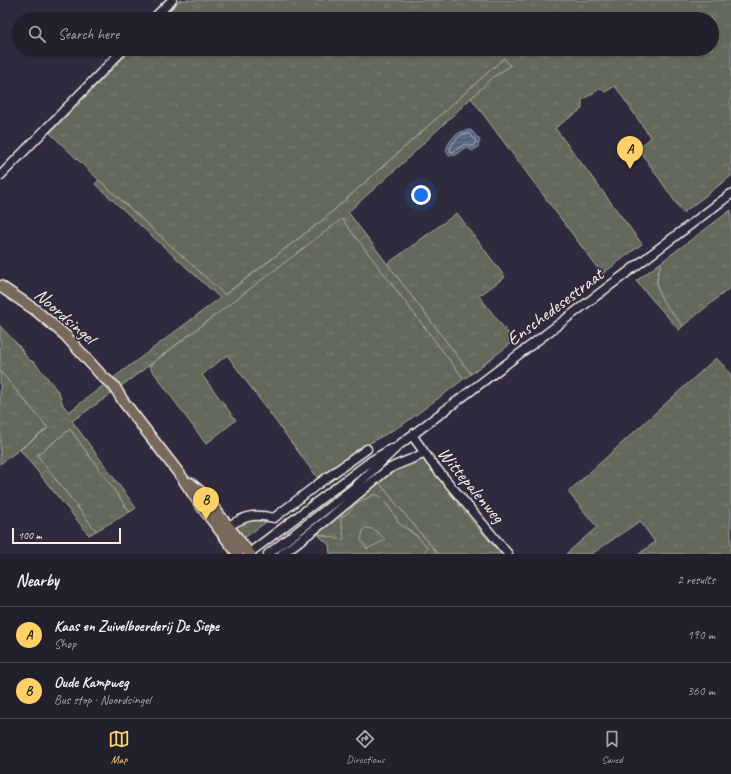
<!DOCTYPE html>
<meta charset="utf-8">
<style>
:root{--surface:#23202e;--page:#2f2d3a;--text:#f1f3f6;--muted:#a3a3aa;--line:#403e4a;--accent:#ffd166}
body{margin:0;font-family:Caveat,sans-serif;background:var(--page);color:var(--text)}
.scale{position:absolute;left:12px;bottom:10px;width:109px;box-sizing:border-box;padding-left:4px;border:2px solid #f4f1e8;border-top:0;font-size:11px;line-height:14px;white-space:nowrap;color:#f4f1e8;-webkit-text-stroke:3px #2f2a3d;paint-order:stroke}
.you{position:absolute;left:421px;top:195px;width:14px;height:14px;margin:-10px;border:3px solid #fff;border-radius:50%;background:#1a73e8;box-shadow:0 0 0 6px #1a73e833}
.badge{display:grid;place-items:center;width:26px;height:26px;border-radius:50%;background:var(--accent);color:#111;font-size:13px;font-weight:700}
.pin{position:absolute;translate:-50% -33px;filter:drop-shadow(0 1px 2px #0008)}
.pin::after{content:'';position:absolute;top:21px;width:14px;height:12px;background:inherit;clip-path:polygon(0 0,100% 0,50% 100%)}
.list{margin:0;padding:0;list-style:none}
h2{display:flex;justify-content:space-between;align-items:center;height:52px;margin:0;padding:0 16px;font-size:17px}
h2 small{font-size:13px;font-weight:400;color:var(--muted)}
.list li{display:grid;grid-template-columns:26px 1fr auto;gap:12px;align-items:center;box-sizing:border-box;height:56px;padding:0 16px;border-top:1px solid var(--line)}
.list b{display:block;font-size:15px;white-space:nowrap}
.list p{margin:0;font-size:13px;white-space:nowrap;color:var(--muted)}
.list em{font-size:13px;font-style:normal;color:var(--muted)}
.icon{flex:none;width:22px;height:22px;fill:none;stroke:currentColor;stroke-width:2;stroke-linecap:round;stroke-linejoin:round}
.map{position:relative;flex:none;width:731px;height:554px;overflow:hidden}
.search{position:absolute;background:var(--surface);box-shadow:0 1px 3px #0004;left:12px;right:12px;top:12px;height:44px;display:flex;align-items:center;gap:10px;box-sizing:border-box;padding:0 14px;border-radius:22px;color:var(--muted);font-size:15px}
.sheet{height:164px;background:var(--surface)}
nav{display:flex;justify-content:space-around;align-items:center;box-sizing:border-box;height:56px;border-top:1px solid var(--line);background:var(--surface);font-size:11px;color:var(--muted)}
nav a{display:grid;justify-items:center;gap:2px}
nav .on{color:var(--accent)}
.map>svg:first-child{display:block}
</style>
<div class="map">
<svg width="731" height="554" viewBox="0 0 731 554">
<defs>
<pattern id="grass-tufts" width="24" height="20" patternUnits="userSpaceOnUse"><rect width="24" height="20" fill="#62685a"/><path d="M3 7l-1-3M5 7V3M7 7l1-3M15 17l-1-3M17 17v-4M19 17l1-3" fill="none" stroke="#797e72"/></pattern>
<pattern id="forest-crowns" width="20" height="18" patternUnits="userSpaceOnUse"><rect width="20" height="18" fill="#62685a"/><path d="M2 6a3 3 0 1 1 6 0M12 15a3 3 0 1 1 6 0" fill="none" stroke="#797e72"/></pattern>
<pattern id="water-rules" width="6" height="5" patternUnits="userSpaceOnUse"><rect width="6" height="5" fill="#51607b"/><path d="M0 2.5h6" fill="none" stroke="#6b778e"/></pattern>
</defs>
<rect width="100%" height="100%" fill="#2f2a3d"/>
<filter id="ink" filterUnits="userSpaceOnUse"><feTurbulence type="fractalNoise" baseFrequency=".025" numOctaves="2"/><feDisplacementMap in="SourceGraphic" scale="8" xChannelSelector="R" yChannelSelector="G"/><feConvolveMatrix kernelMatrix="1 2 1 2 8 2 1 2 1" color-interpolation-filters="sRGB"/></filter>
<g filter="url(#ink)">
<!-- grass -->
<path fill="url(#grass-tufts)" stroke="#abaca1" d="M180,0H731V176L683,213L638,148L651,138L615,86L605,92L601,88L582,100V109L555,128L642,244L602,274L471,98L493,77L510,66L504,58L324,219L224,295L104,185L50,133L132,49H712V19H161Z
M731,210V287L683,326C668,307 648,291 661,265L660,263Z
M457,213L505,277L479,296L514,341L471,374L387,264Z
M342,218L464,379L405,423L358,450L319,480L227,355L202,375L236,420L206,444L149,366Z
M716,358L731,373V554H639L655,542L640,521L593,553V554H566L597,527L568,492Z
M0,371L48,428L0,464Z
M70,429L130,512L96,531L37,455Z
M420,459H426L465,513L501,554H438L397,505L379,482L405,464Z
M375,494L379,495L384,500L403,526L420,539L428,548L422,554H330L329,545L316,533L327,537L343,528L340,523L341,517L349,512L355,504Z
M252,518L269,520L244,538L238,534L237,527L244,520Z"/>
<!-- forest -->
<path fill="url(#forest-crowns)" stroke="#abaca1" d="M504,58L510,66L493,77L404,162L348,212L471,374L464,379L342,219L119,388L112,379L220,298L95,184L99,180L225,295L324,219Z
M660,263L661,265C648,291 668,307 683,326L679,330L636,281Z
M0,326L19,346L28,359L35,363L49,380L59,393L63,405L69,412L104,385L111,394L72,421L136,508L130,512L70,429L37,455L96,531L89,535L20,450L48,428L0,371Z
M379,482L397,505L438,554H422L428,548C422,541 417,536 410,530C406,528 401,527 399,523C392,514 387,497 375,494L355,504L349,512L341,517C340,525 344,531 344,539L342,540L316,533Z
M366,528C375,528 380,534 385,540L367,549L361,540L363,530Z"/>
<!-- water -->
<path fill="url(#water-rules)" stroke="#929aa7" d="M471,130L480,140L478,147L472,151L468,148H464L456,155L449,156L446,150C450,138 458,130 471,130Z"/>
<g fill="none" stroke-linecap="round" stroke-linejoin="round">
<!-- shore -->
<path stroke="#b3b7bc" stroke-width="1" d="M463,134H470L476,141L474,145L472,146C460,141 461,150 451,152L450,149C452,143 457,138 463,134Z"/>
<!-- minor casing -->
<g stroke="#f4f1e8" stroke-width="11">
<path id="minor" d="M153,19L172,0
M0,176L124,49
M412,435L431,462L508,554
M224,529C244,516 252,513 274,518L318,484L367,449
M248,554L371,461L391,449
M268,554L355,487L399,445L731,194
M282,554L327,520L387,470C398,463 412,460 424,453"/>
</g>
<!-- major casing -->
<g stroke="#f4f1e8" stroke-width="13">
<path id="major" d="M0,286L34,309L65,335L103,377L114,386L123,401L181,476L199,503L238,554
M190,483L202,493L250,554"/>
</g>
<!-- minor -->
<use href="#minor" stroke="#2f2a3d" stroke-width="8"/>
<!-- major -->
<use href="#major" stroke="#78695c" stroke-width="10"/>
</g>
</g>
<g text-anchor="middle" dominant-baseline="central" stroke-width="3.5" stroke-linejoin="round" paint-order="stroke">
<!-- street labels -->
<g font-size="19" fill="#f4f1e8" stroke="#2f2a3d">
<text transform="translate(555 307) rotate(-37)">Enschedesestraat</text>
<text transform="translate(65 316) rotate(41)">Noordsingel</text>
<text transform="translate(471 485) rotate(50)">Wittepalenweg</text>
</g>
</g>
</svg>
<div class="scale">100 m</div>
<div class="you"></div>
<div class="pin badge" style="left:630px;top:169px">A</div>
<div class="pin badge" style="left:206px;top:520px">B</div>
<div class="search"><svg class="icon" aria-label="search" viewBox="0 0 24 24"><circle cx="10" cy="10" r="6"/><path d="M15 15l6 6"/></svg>Search here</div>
</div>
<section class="sheet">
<h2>Nearby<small>2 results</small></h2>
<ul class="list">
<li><span class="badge">A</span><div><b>Kaas en Zuivelboerderij De Siepe</b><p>Shop</p></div><em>190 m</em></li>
<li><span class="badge">B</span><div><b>Oude Kampweg</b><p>Bus stop · Noordsingel</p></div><em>360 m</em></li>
</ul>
</section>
<nav>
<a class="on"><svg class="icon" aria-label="map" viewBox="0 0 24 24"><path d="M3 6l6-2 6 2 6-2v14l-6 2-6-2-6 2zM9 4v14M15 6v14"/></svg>Map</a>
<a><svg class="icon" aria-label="directions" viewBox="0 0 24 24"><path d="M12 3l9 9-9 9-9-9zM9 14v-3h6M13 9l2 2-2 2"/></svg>Directions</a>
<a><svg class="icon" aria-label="saved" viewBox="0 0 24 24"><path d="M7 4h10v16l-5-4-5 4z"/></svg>Saved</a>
</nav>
